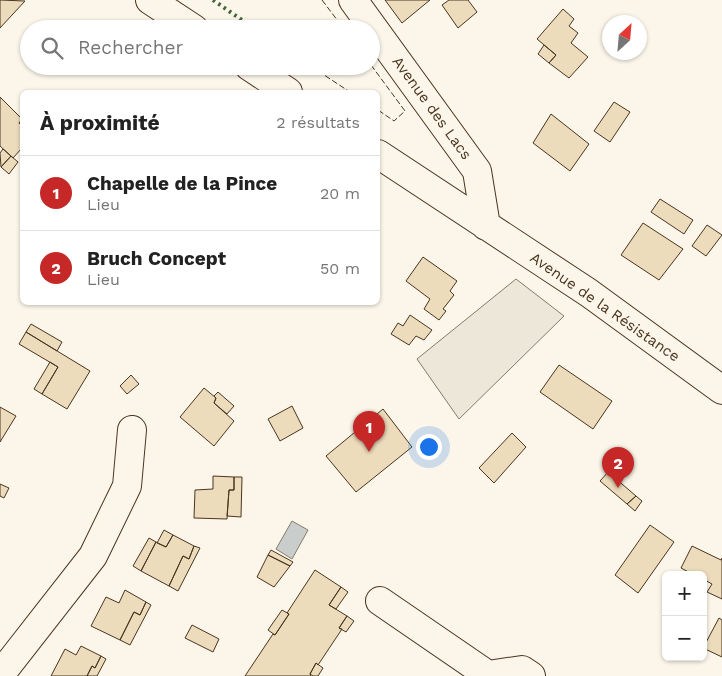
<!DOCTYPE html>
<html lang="fr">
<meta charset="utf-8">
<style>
:root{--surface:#fff;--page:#f6f6f6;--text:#222;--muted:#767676;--line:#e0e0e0;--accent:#c62828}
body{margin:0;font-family:"Work Sans",sans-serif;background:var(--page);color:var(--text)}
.controls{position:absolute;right:15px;bottom:15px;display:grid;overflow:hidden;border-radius:8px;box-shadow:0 1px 4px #0004}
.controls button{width:45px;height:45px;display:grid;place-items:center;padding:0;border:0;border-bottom:1px solid var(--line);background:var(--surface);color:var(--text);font:25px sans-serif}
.compass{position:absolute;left:602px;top:15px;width:45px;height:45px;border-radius:50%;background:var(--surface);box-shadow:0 1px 4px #0004;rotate:26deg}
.you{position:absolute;left:428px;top:446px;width:18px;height:18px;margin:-12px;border:4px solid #fff;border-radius:50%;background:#1a73e8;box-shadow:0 0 0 8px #1a73e833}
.badge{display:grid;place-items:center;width:32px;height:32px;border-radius:50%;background:var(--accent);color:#fff;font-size:16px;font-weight:700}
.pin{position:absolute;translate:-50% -41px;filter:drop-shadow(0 1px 2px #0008)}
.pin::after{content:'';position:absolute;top:26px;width:18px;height:15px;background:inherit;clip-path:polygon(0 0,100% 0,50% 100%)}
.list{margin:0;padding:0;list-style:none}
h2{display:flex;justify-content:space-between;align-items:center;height:65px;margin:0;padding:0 20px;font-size:21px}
h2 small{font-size:16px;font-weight:400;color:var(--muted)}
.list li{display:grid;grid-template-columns:32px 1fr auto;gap:15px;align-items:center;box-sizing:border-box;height:75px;padding:0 20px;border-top:1px solid var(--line)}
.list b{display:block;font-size:19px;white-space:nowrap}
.list p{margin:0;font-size:16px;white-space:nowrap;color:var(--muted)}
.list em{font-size:16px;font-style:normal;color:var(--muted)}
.icon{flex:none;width:28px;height:28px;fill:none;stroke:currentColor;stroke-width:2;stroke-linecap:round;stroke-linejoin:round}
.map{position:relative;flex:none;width:722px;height:676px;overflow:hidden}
.search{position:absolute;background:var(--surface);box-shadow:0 1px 4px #0004;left:20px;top:20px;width:360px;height:55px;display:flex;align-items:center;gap:12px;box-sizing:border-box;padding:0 18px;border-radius:28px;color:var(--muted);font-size:19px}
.panel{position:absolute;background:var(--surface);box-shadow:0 1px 4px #0004;left:20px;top:90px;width:360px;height:215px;border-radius:8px}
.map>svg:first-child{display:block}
</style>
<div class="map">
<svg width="722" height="676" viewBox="0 0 722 676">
<rect width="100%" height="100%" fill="#fbf6e9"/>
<!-- parking -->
<path fill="#ede7d9" stroke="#887966" d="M516,279L564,316L459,419L417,359Z"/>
<!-- water -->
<path fill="#c9cecd" stroke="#887966" d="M292,521L308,530L292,559L276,549Z"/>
<!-- building -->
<path fill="#ecdcbc" stroke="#4a3520" d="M0,0L25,1L0,28Z
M385,0H430L402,23Z
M449,0H468L477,12L458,28L442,5Z
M563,9L574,19L569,26L578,33L571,43L588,57L569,78L549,63L556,55L537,39Z
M544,45L556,55L549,63L538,54Z
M0,97L22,119L19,123L22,126V148L13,158L0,146Z
M614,102L630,112L610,142L594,131Z
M551,114L589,144L570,171L533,143Z
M3,149L11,156L1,167L0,153Z
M11,156L18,162L9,174L1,167Z
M660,199L693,220L684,234L651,212Z
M643,223L683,249L659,280L621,255Z
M707,225L722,235L706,256L692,246Z
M423,257L457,281L450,291L454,295L443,309L446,311L439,320L424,309L430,299L406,281Z
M410,315L432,330L424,340L416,336L409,345L391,334L398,323L403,326Z
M31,324L62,342L57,351L26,332Z
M26,332L90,371L67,409L42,394L58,367L19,344Z
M50,362L58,367L42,394L34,389Z
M559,365L612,401L593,429L540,392Z
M131,375L139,384L127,394L120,386Z
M204,388L216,398L214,403L234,421L214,446L180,417Z
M218,392L234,406L227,414L214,403L216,398L214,396Z
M292,406L303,428L280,441L268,419Z
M0,407L16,416L0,442Z
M383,409L412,447L356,492L326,456Z
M512,433L526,447L494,483L479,468Z
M608,472L636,496L627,504L600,481Z
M213,476L234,477V490H229L227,519L194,518L195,490L213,489Z
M234,477H242L241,517L227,516L229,490H234Z
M0,484L9,488L4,498L0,496Z
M636,496L642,501L635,511L627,504Z
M650,525L674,542L638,593L615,575Z
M164,530L173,535L166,547L157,543Z
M173,535L194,546L189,559L183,556L169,586L141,571L156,542L166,547Z
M149,538L156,542L141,571L133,566Z
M194,546L200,548L178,591L169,586L183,556L189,559Z
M692,546L721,560L722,558V599L707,592L712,584L703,579V575H694L681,568Z
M271,550L293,562L290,566L268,555Z
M268,555L290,566L274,587L257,577Z
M315,570L341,587L329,605L347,616L339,628L342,629L318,665L316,663L310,674L311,676H245L273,634L275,635L289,614L287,613Z
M341,587L348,592L336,609L329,605Z
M125,590L146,602L140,615L134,612L120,640L91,626L106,597L119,603Z
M146,602L151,605L130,645L120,640L134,612L140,615Z
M282,610L289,614L275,635L268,630Z
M347,616L354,621L346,632L339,628Z
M719,618L722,620V657L703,648Z
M192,625L219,639L213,652L185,638Z
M81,646L101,656L95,668L92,666L87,676H51L65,649L76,655Z
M101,656L106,659L97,676H87L92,666L95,668Z
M316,663L323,668L318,676H313L310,674Z"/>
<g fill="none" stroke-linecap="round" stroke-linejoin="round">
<!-- minor casing -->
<g stroke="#4a3520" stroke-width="30">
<path id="minor" d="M380,601L488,675L522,670L531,676
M0,675L93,556L127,486L132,430"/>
</g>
<!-- major casing -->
<g stroke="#4a3520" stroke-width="30">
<path id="major" d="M150,0L194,29
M353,0L477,171L486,226
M249,66L288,92
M378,154L589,293L722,390"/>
</g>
<!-- minor -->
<use href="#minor" stroke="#fbf6e9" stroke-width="28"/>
<!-- major -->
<use href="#major" stroke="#fbf6e9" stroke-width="28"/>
<!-- hedge -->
<path stroke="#436837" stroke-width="4" stroke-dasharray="2.5 4" stroke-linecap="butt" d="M213,0L255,29
M311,66L318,71"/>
<!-- fence -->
<path stroke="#4a3520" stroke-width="1" stroke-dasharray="6 2.5" stroke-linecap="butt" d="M322,0L344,29
M371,65L405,111L394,121L378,110
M318,71L350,92"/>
</g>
<g text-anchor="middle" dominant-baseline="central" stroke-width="4" stroke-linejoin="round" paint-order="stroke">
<!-- street labels -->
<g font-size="15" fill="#4a3520" stroke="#fbf6e9">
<text transform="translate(432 108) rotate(54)">Avenue des Lacs</text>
<text transform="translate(605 307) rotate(35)">Avenue de la Résistance</text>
</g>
</g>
</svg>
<div class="controls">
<button>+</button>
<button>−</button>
</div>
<svg class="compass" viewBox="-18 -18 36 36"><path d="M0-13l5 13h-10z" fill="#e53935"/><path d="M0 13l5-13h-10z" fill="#767676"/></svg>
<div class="you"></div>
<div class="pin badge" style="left:369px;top:452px">1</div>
<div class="pin badge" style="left:618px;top:488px">2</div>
<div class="search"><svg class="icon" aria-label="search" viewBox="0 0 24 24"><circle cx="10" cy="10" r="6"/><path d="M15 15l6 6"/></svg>Rechercher</div>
<section class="panel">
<h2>À proximité<small>2 résultats</small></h2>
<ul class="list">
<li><span class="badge">1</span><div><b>Chapelle de la Pince</b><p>Lieu</p></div><em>20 m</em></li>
<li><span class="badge">2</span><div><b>Bruch Concept</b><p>Lieu</p></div><em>50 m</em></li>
</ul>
</section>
</div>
